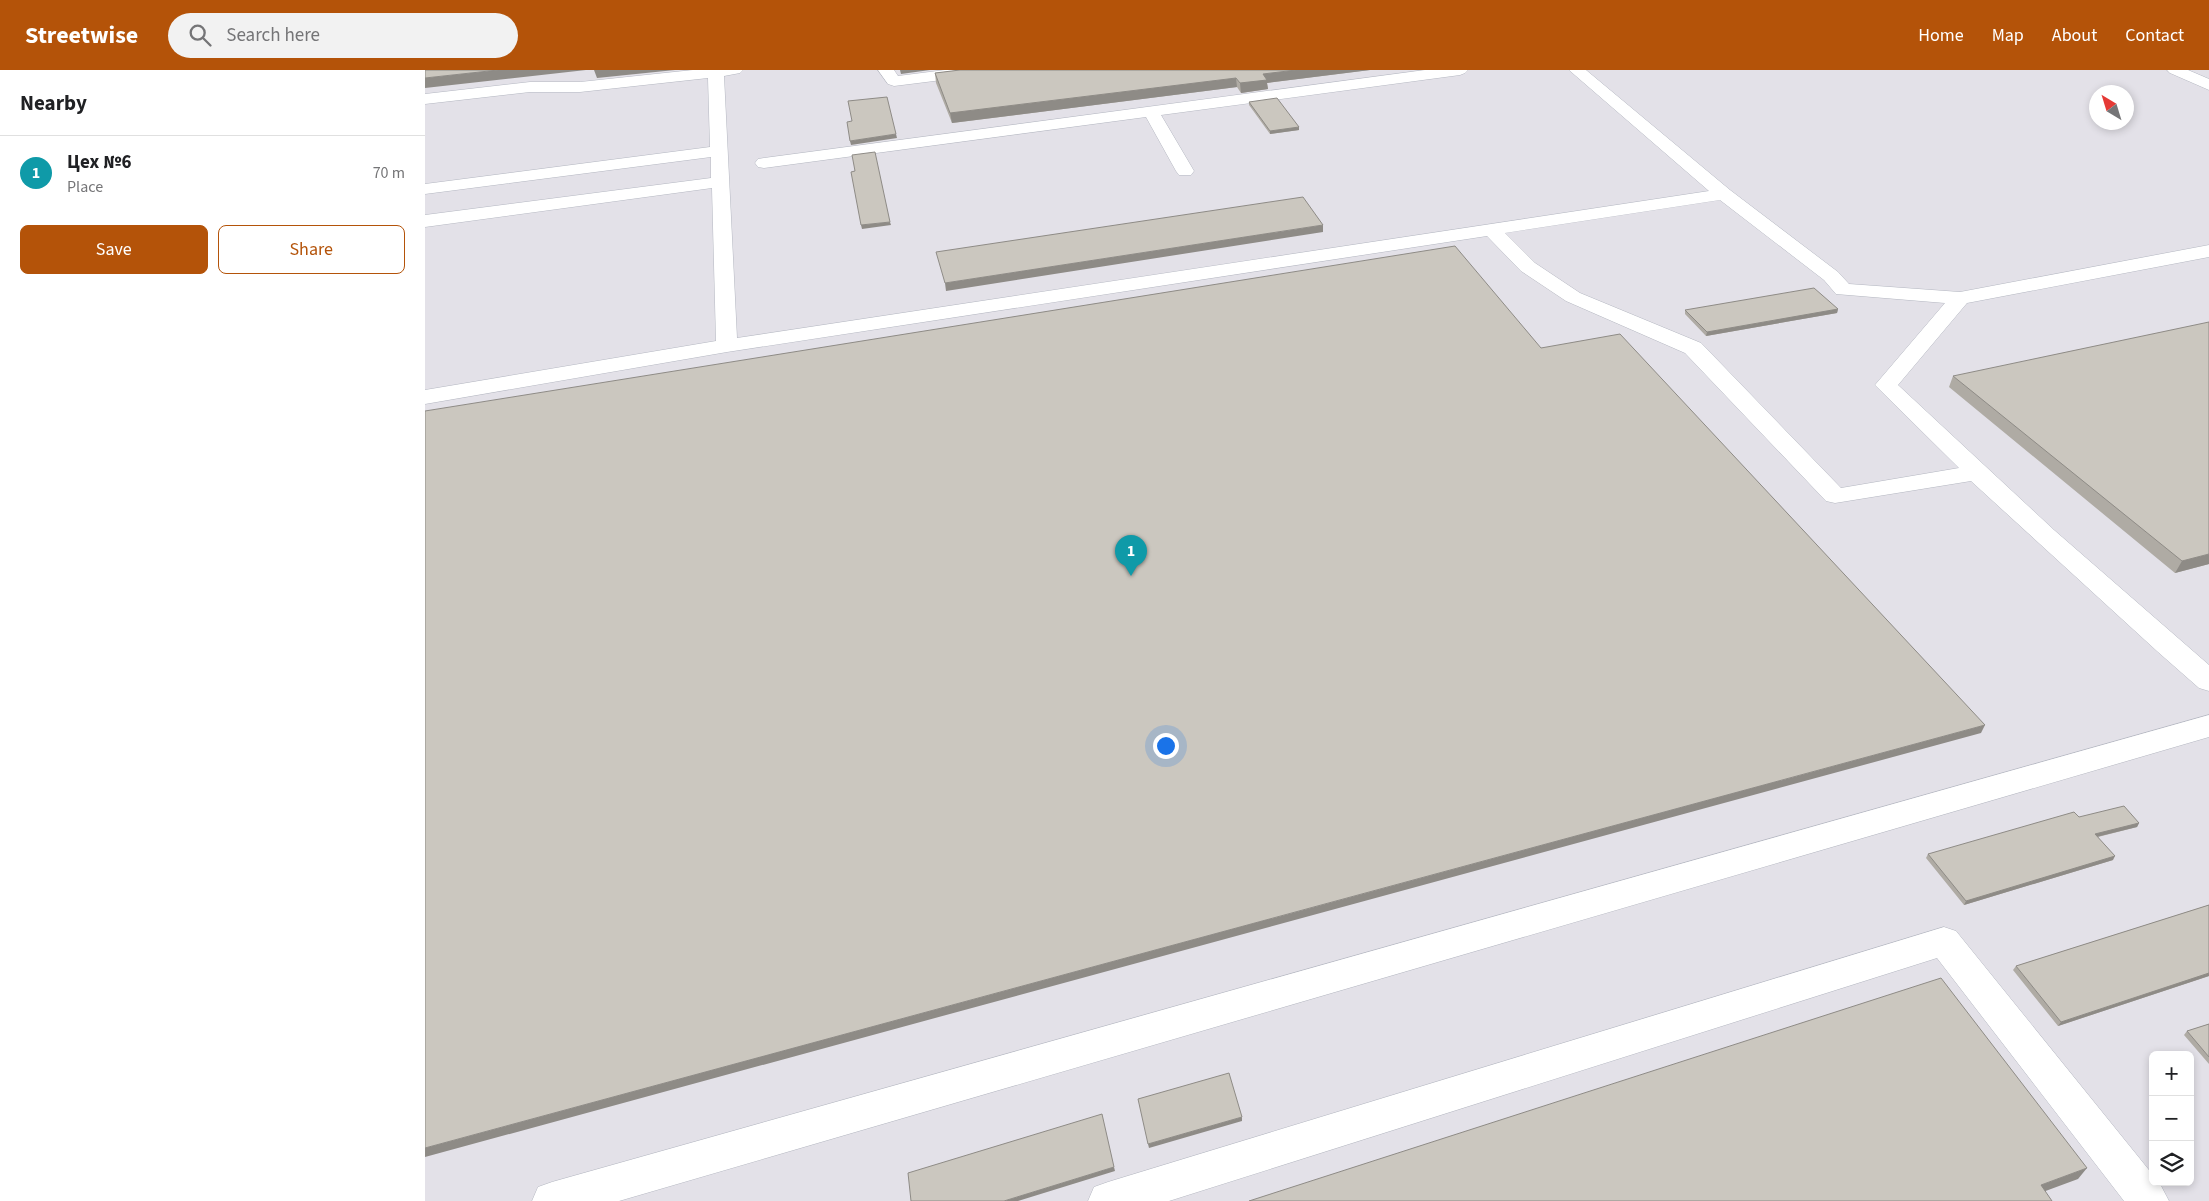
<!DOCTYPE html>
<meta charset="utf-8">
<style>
:root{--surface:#fff;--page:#f2f2f2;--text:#202124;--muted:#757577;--line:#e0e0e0;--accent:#b45309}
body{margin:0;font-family:"Source Sans 3",sans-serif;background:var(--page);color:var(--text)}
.controls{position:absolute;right:15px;bottom:15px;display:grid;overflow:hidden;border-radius:8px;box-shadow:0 2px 8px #0003}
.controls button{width:45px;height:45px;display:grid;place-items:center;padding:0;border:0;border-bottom:1px solid var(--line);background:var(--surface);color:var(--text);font:25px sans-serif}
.compass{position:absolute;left:1664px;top:15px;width:45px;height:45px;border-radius:50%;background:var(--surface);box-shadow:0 2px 8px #0003;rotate:322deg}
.you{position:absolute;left:740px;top:675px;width:18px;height:18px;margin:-12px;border:4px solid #fff;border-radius:50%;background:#1a73e8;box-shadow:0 0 0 8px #1a73e833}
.badge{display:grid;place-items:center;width:32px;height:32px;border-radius:50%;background:var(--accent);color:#fff;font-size:16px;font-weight:700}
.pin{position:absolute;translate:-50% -41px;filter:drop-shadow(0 1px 2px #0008)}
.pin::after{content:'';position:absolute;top:26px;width:18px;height:15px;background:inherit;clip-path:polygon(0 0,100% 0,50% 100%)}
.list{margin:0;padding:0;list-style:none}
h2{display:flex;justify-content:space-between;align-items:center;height:65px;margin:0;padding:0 20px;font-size:21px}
h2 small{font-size:16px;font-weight:400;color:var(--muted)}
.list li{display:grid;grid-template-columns:32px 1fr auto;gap:15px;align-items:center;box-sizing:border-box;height:75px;padding:0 20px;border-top:1px solid var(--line)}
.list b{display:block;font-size:19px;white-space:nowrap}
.list p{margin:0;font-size:16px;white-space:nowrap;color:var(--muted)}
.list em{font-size:16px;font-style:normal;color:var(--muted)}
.actions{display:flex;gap:10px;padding:15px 20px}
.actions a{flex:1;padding:11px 0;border:1px solid var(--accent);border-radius:8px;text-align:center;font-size:18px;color:var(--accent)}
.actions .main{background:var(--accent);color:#fff}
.icon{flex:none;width:28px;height:28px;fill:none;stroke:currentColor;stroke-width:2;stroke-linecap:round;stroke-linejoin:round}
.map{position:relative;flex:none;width:1784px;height:1131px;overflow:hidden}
header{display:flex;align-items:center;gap:30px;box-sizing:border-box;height:70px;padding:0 25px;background:var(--accent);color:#fff}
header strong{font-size:24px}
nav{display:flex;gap:28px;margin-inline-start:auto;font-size:18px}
.search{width:350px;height:45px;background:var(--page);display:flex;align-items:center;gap:12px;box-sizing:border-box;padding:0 18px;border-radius:28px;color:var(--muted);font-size:19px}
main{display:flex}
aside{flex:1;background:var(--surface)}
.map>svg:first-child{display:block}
</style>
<header>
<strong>Streetwise</strong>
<div class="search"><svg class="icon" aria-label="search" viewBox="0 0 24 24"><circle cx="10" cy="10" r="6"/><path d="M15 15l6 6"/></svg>Search here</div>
<nav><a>Home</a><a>Map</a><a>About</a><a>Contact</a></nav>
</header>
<main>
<aside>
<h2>Nearby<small></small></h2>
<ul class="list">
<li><span class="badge" style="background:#0f9aa8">1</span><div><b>Цех №6</b><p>Place</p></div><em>70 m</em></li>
</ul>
<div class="actions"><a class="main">Save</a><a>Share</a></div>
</aside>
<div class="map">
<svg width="1784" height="1131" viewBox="0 0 1784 1131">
<rect width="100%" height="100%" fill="#efe9e1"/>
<!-- industrial -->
<path fill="#e3e1e8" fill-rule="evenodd" d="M0,0H1784V1131H0ZM1672,22H1702V52H1672ZM1728,985H1765V1112H1728Z"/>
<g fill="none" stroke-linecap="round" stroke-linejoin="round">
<!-- minor casing -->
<g stroke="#b4b7c1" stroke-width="1">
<path id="minor" d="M268,0H318L315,3L299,6L312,268L1284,121L1144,0H1161L1305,120L1413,202L1424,214L1535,222L1784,175V187L1542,233L1473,315L1629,460L1784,595V621L1774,618L1733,582L1546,411L1410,433L1401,431L1260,283L1141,231L1096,201L1062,166L302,282L0,334V320L291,271L287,118L0,157V145L286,108V87L0,124V114L285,77L283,8L155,22H105L0,34V24L105,12H155ZM1295,130L1399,210L1411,224L1520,233L1450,315L1534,398L1416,418L1276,273L1155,223L1110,193L1080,163Z
M453,0H469L473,6L520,0H565L562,3L557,5L469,16L463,14Z
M1000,0H1043L1040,3L1035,5L736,45L769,101L766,105H754L751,101L721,47L339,98L333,97L330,93L333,89L339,88Z
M1742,0H1763L1784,9V20L1745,3Z
M1784,645V667L194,1131H107L113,1117L127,1112Z
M1519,857L1531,861L1728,1105V1112H1734L1744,1131H1699L1512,888L744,1131H663L669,1117L683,1112Z"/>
</g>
<!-- minor -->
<use href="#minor" fill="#fff" fill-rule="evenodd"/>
</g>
<!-- wall -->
<path fill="#afaba4" d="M535,0H945L842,13L843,19L816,23L812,17L527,53L511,13L510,3Z
M824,32L874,57V60L845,64L824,35Z
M1413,239L1412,243L1281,266L1260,244V240Z
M1528,306L1784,494L1750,503L1524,317Z
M1654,747L1714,753L1712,757L1673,767L1688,790L1539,835L1501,788L1503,784Z
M1784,835V906L1633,956L1588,900L1591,896Z
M1784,954V994L1759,965L1762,961Z"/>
<!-- shaded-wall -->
<path fill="#8e8b86" d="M73,0H161L0,18V8Z
M169,0H250L172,8Z
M475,0H505L476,4Z
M871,0H945L842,13L843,19L816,23L815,13L838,4Z
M811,8L812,17L527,53L525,43Z
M874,57V60L845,64V61Z
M471,64L472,68L426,75L425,71Z
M465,152L466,155L437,159L436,155Z
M898,155V162L521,221L520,213Z
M1413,239L1412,243L1281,266L1282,262Z
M1784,484V494L1750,503L1757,491Z
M1560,655L1556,663L0,1087V1078Z
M1714,753L1712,757L1667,768L1670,764Z
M1690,786L1688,790L1539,835L1541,831Z
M1784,903V906L1633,956L1636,952Z
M817,1047V1051L724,1078L723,1074Z
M689,1097L690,1101L593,1131H579Z
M1662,1098L1653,1109L1607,1126L1616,1115Z"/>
<!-- building -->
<path fill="#cbc7bf" stroke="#8e8b86" d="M0,0H73L0,8Z
M535,0H871L838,4L842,10L815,13L811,8L525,43L510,3Z
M462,27L471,64L425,71L422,52L427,51L423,31Z
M852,28L874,57L845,61L824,32Z
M450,82L465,152L436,155L426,102L430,101L427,85Z
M878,127L898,155L520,213L511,182Z
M1030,176L1116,278L1195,264L1560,655L0,1078V341Z
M1389,218L1413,239L1282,262L1260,240Z
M1784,252V484L1757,491L1528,306Z
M1699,736L1714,753L1670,764L1690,786L1541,831L1503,784L1649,742L1654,747Z
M1784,835V903L1636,952L1591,896Z
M1516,908L1662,1098L1616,1115L1627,1131H824Z
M1784,954V987L1762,961Z
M804,1003L817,1047L723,1074L713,1029Z
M677,1044L689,1097L579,1131H486L483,1103Z"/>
</svg>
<div class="controls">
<button>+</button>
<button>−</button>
<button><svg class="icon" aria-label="layers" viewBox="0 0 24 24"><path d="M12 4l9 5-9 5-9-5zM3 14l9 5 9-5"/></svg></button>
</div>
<svg class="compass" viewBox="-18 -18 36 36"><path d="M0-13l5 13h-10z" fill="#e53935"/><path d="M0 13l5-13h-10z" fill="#757577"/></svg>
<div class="you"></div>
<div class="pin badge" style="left:706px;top:506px;background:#0f9aa8">1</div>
</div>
</main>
